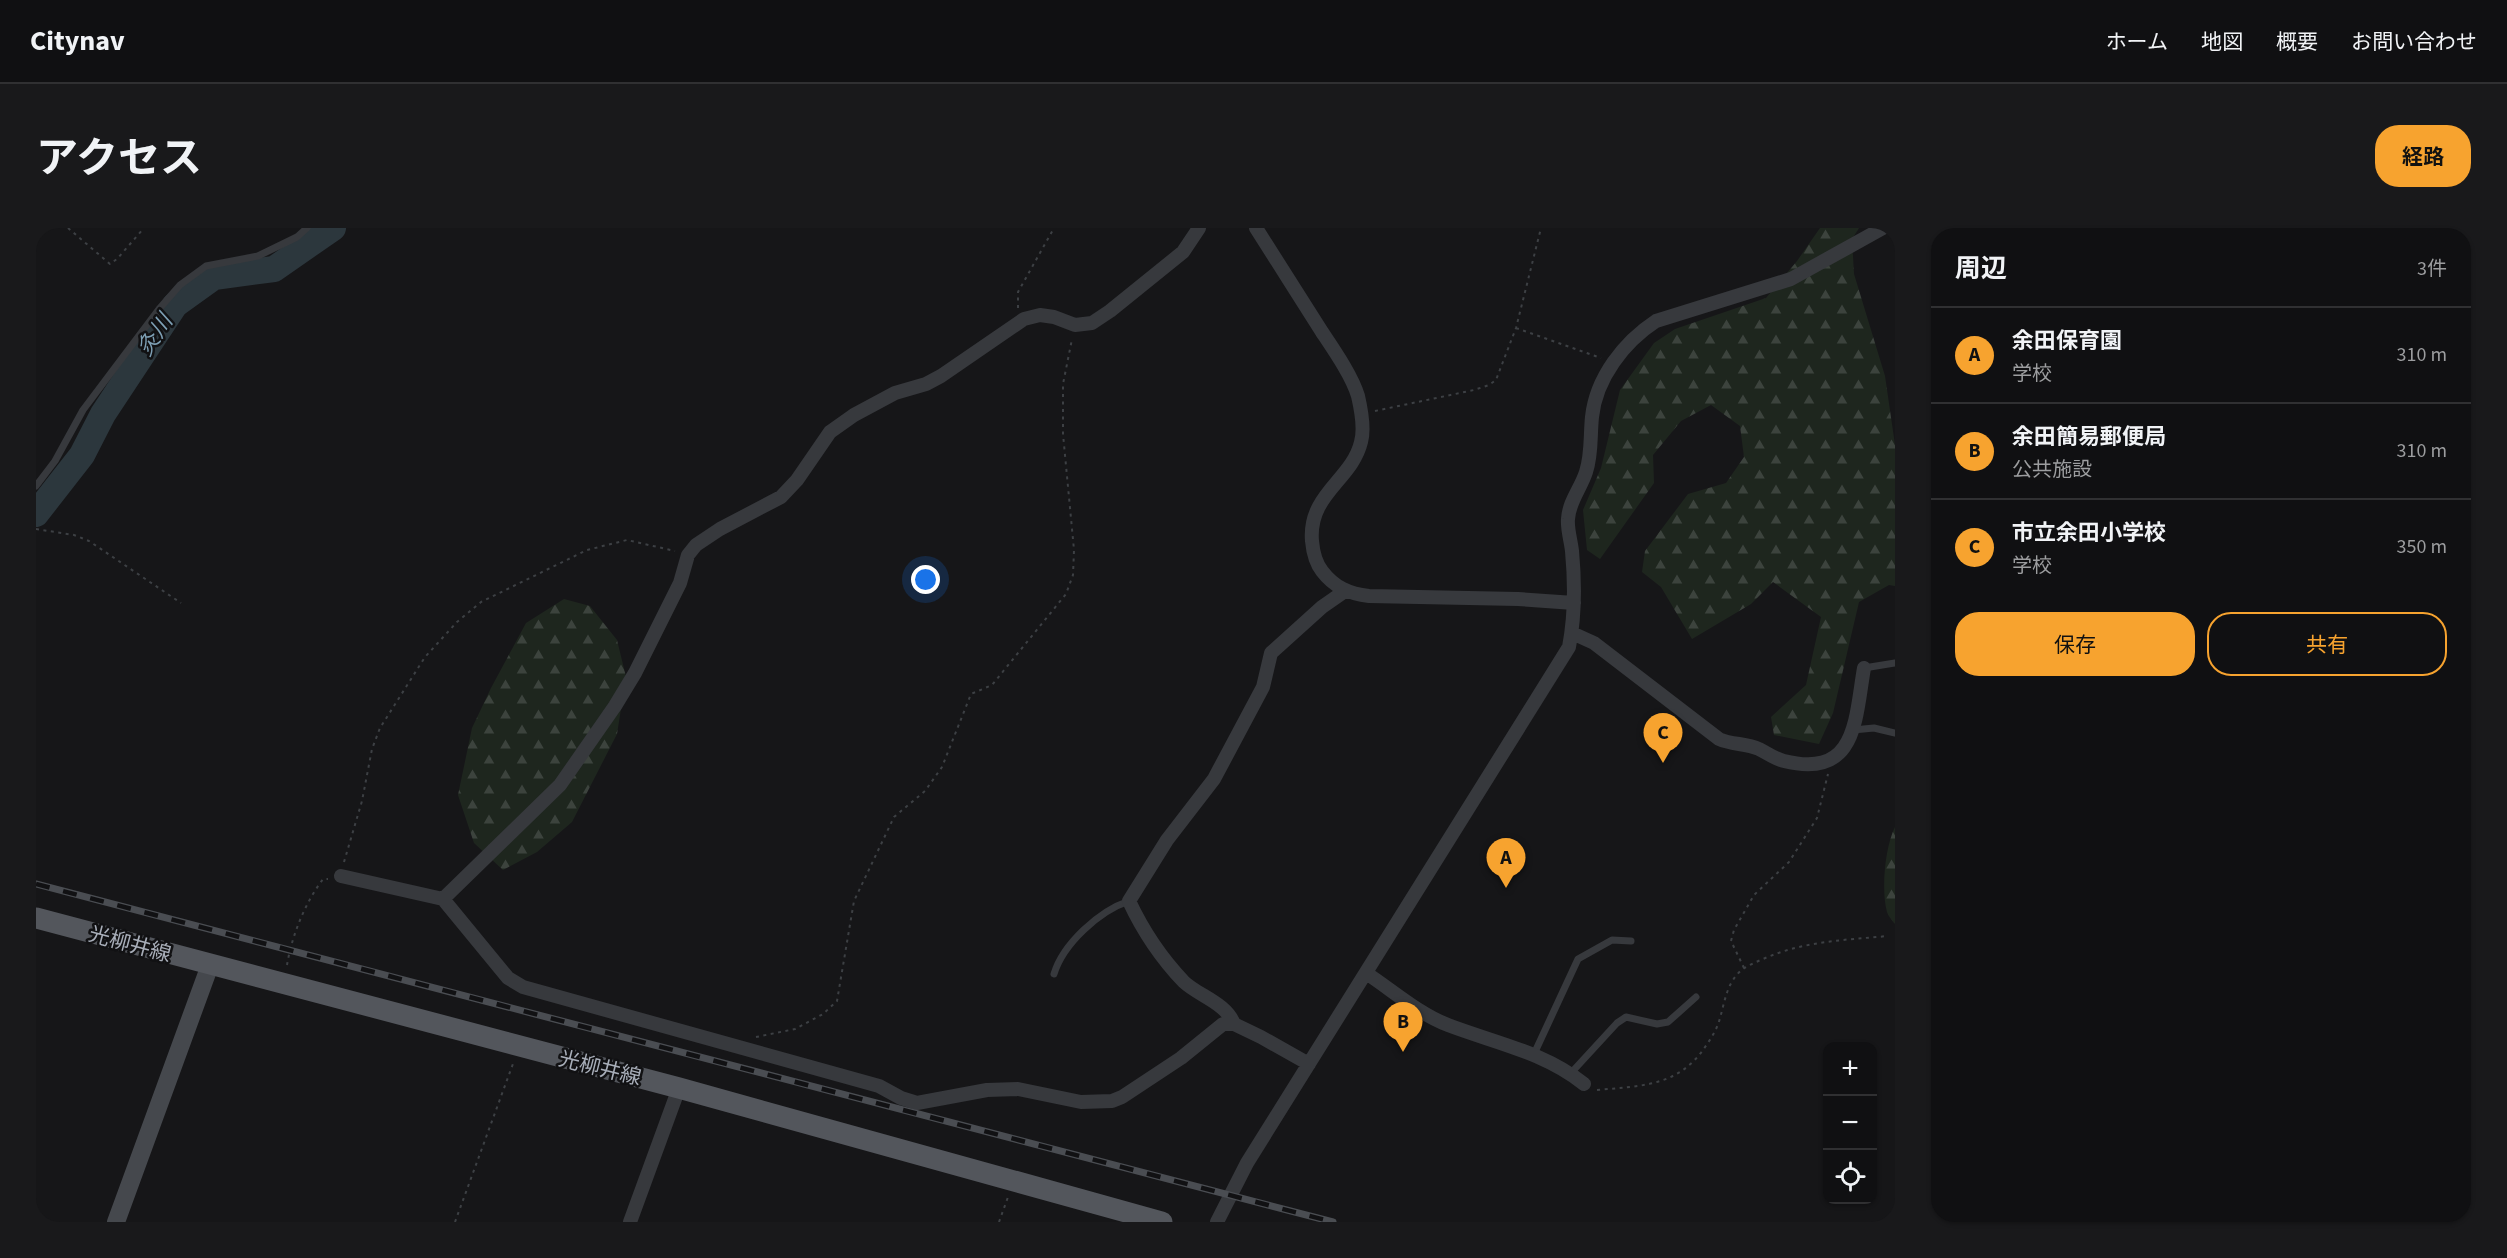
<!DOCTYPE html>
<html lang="ja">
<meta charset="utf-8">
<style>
:root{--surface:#101012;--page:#19191b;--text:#f1f3f6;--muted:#9c9d9f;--line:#303032;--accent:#f7a32f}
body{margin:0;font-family:"Source Sans 3","Noto Sans JP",sans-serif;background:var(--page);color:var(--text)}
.controls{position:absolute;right:18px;bottom:18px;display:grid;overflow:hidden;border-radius:12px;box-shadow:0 2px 4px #0004}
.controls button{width:54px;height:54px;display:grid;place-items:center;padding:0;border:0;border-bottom:2px solid var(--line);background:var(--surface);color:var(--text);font:30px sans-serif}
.you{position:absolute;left:890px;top:352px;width:21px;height:21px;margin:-15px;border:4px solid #fff;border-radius:50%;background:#1a73e8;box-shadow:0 0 0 9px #1a73e833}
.badge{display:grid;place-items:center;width:39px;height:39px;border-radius:50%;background:var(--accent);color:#111;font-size:20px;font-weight:700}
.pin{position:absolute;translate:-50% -50px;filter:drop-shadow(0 2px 3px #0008)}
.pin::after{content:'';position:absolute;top:32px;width:21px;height:18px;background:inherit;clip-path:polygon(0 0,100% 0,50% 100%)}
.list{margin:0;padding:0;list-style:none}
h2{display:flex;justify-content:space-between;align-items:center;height:78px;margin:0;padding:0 24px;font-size:26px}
h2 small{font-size:20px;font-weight:400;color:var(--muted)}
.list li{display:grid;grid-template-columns:39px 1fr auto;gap:18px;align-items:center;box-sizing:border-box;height:96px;padding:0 24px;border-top:2px solid var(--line)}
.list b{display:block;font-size:22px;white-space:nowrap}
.list p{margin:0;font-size:20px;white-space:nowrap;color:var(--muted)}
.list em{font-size:20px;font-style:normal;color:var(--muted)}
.actions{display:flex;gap:12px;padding:18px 24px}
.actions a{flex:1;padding:14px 0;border:2px solid var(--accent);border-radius:24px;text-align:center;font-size:21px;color:var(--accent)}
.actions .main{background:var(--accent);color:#111}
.icon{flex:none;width:33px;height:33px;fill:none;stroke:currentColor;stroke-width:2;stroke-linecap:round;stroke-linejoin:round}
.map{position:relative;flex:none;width:1859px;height:994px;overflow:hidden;border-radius:24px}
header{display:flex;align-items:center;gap:36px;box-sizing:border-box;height:84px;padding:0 30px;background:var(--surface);border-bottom:2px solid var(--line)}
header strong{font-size:28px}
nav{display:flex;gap:33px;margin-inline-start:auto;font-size:21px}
.intro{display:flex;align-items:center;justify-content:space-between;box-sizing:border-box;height:144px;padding:0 36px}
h1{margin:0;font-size:42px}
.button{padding:15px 27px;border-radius:24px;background:var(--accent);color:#111;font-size:21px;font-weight:700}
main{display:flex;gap:36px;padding:0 36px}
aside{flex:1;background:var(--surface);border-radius:24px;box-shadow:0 2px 4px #0004}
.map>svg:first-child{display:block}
</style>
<header>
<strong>Citynav</strong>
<nav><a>ホーム</a><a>地図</a><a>概要</a><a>お問い合わせ</a></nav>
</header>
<div class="intro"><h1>アクセス</h1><a class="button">経路</a></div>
<main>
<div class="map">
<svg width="1859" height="994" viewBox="0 0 1859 994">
<defs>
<pattern id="forest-firs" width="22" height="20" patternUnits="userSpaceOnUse" patternTransform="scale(1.5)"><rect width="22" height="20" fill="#1e261e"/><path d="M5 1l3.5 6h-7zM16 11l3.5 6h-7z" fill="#3c433d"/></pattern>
</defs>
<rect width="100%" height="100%" fill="#161618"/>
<!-- forest -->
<path fill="url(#forest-firs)" d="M1784,0H1823L1816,11L1818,46L1849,148L1859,217V358L1853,357L1823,374L1797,485L1783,516L1738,507L1735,489L1770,457L1785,389L1737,354L1715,376L1656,411L1625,359L1606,344L1609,323L1652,266L1690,255L1708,229L1704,198L1675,177L1645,193L1617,227L1618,255L1564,331L1551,322L1547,282L1565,240L1584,162L1618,115L1639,101L1730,70L1761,33Z
M528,371L554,378L581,412L590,449L581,506L536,594L501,624L467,642L438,615L422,567L436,500L455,460L490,395Z
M1859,599V696C1856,692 1852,688 1851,684C1845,662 1849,619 1859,599Z"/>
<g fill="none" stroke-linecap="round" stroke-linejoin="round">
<!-- river -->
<path stroke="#2c373d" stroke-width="26" d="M0,286L46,227L67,186L139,77L178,49L238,41L297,0"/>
<!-- path -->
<path stroke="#3d4044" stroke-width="2" stroke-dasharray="3 4.5" stroke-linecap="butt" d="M32,0L74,36L81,31L108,0
M982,80V64L1018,0
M1480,100L1565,130
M1339,183L1438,162L1453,157L1460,152L1480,100L1505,0
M0,301L38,307L53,313L145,375
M308,634L326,573L336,521L344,500L389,429L421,394L445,374L551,322L591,312L639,323
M251,737C256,707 269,675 287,651H292
M1708,740L1695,713L1698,702L1718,667L1753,634L1781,590L1792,546
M720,809L759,801L787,786L801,773L818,673L858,589L889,563L906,539L935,466L956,457L1030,366L1037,347L1038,322L1027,206V156L1036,111
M1561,862C1603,858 1640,859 1667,822C1674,812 1681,802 1684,790C1689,773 1691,753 1707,741C1713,737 1720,734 1727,731C1768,713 1808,712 1852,708
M419,994L478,833
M963,994L972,969"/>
<!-- lane -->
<path stroke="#37393d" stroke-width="7" d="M0,258L19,233L47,182L123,81L144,57L170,38L222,28L261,9L271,0
M1828,440L1859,435
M1817,502L1838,500L1859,505
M1018,746C1027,716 1063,683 1093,673
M1498,826L1542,731L1576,712L1595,713
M1535,845L1581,795L1590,789L1621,796L1632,794L1660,769"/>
<!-- street -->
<path stroke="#37393d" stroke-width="14" d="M1220,0C1242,35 1264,69 1286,104C1298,122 1316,148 1322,168C1325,181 1329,200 1325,214C1316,252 1272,266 1276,313C1277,324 1279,334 1286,343C1298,359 1313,366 1333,368L1482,371L1538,375
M1536,405L1558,415L1683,511C1696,517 1710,515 1723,521C1731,525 1739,531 1748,533C1821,551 1819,492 1828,440
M305,648L407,671L472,750L487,759L843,858L865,870L881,875L951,862L982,861L1045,874L1076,873L1086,869L1145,830L1187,796H1198L1225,809L1273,836
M407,671L524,557L579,478L599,445L644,355L652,327L660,317L684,301L745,269L761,252L794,204L818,187L859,165L890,156L905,148L988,91L1004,87L1018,89L1039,97L1056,95L1074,83L1147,24L1163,0
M1330,745C1356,762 1383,786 1412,797C1459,815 1508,824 1548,856
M1198,796C1190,775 1163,768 1148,754C1125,730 1107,703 1093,673L1131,612L1178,551L1227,459L1235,425L1286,379L1309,363
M594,994L643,860
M1181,994L1211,935L1533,419C1539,388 1539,355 1536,323C1535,313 1531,301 1532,291C1533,273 1545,260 1550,244C1556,226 1554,208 1556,189C1560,150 1588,114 1620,93L1755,51L1847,0"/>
<!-- secondary -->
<path stroke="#45484d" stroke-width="18" d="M80,994L174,737"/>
<!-- primary -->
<path stroke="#53565c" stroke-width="21" d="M0,690L643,860L1126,994"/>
<!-- rail casing -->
<g stroke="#4a4d52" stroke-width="7">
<path id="rail" d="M0,656L1297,994"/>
</g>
<!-- rail -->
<use href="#rail" stroke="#111113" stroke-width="4.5" stroke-dasharray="14" stroke-linecap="butt"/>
</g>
<g text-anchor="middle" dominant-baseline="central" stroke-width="5" stroke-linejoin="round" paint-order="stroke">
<!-- street labels -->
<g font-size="21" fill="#a8aeb9" stroke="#111113">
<text transform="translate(94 716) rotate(15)">光柳井線</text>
<text transform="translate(564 840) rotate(14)">光柳井線</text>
</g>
<!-- water labels -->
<g font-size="22" font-style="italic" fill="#7ea0b5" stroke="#111113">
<text transform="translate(119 107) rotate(-56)">灸川</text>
</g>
</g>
</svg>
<div class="controls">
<button>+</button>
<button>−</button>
<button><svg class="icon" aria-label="locate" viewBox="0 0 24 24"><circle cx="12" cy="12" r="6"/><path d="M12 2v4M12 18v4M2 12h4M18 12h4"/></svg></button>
</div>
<div class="you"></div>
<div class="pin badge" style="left:1470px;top:660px">A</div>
<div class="pin badge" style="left:1367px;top:824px">B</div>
<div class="pin badge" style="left:1627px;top:535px">C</div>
</div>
<aside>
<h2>周辺<small>3件</small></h2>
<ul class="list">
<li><span class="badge">A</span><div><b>余田保育園</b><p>学校</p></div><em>310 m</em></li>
<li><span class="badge">B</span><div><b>余田簡易郵便局</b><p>公共施設</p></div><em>310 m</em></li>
<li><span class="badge">C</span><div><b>市立余田小学校</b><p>学校</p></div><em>350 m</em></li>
</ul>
<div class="actions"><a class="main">保存</a><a>共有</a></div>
</aside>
</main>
